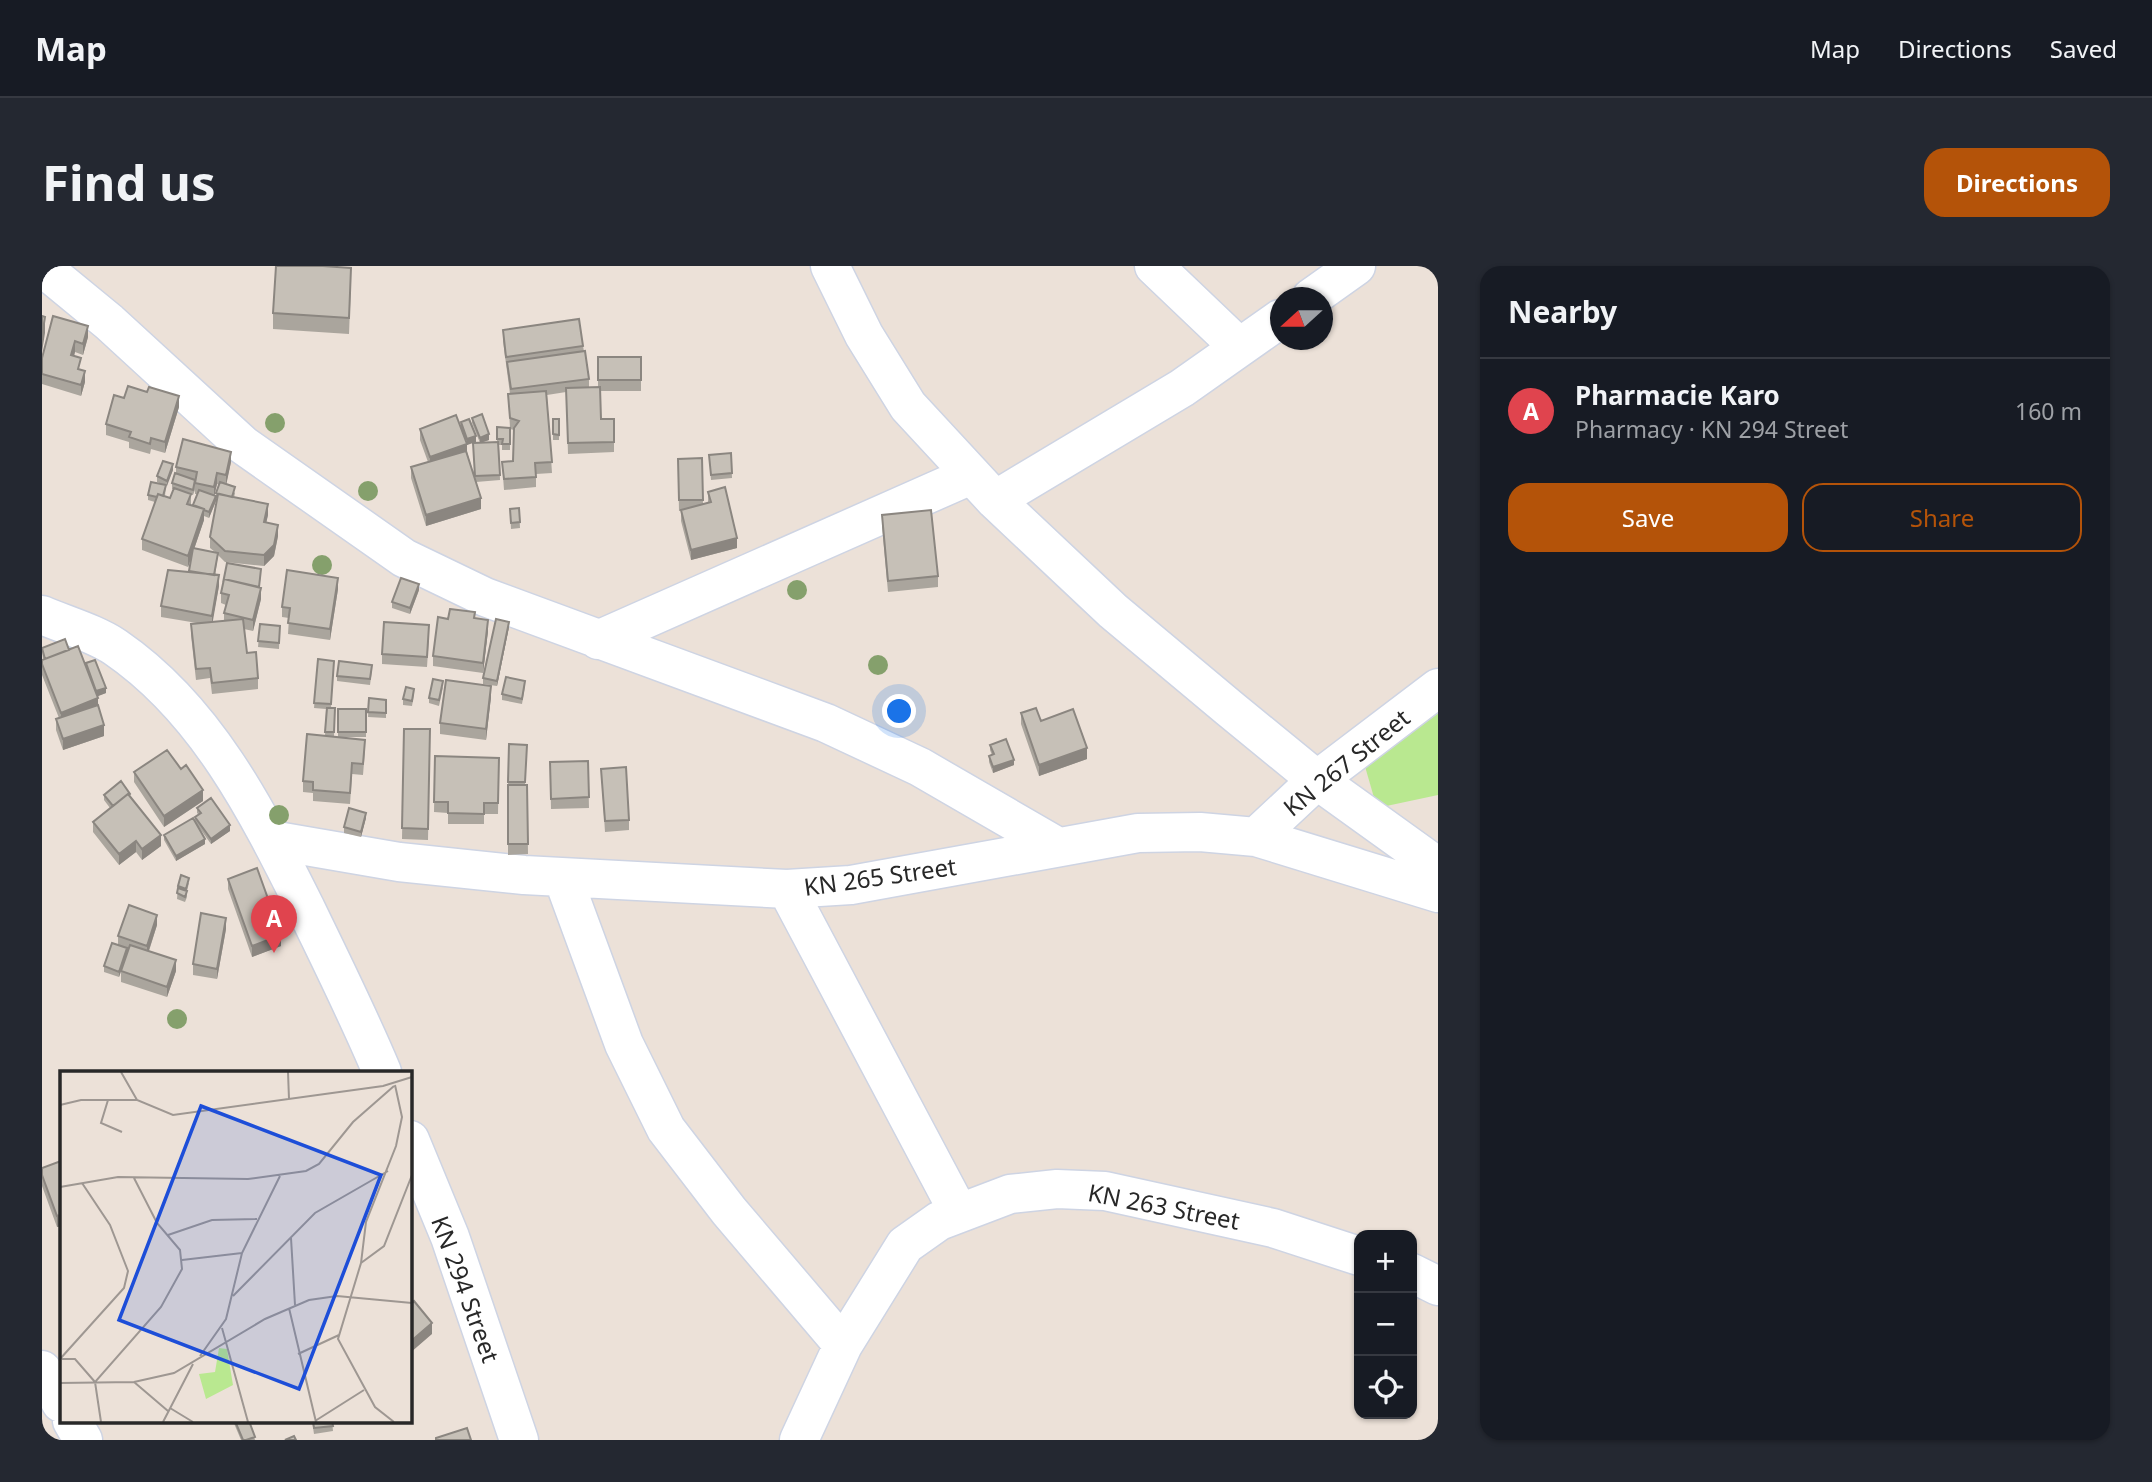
<!DOCTYPE html>
<meta charset="utf-8">
<style>
:root{--surface:#171b24;--page:#242831;--text:#f1f3f6;--muted:#9ea1a6;--line:#363941;--accent:#b45309}
body{margin:0;font-family:"Noto Sans",sans-serif;background:var(--page);color:var(--text)}
.controls{position:absolute;right:21px;bottom:21px;display:grid;overflow:hidden;border-radius:14px;box-shadow:0 2px 5px #0004}
.controls button{width:63px;height:63px;display:grid;place-items:center;padding:0;border:0;border-bottom:2px solid var(--line);background:var(--surface);color:var(--text);font:35px sans-serif}
.compass{position:absolute;left:1228px;top:21px;width:63px;height:63px;border-radius:50%;background:var(--surface);box-shadow:0 2px 5px #0004;rotate:249deg}
.you{position:absolute;left:858px;top:446px;width:24px;height:24px;margin:-18px;border:5px solid #fff;border-radius:50%;background:#1a73e8;box-shadow:0 0 0 10px #1a73e833}
.badge{display:grid;place-items:center;width:46px;height:46px;border-radius:50%;background:var(--accent);color:#fff;font-size:23px;font-weight:700}
.pin{position:absolute;translate:-50% -58px;filter:drop-shadow(0 2px 4px #0008)}
.pin::after{content:'';position:absolute;top:37px;width:24px;height:21px;background:inherit;clip-path:polygon(0 0,100% 0,50% 100%)}
.list{margin:0;padding:0;list-style:none}
h2{display:flex;justify-content:space-between;align-items:center;height:91px;margin:0;padding:0 28px;font-size:30px}
h2 small{font-size:23px;font-weight:400;color:var(--muted)}
.list li{display:grid;grid-template-columns:46px 1fr auto;gap:21px;align-items:center;box-sizing:border-box;height:105px;padding:0 28px;border-top:2px solid var(--line)}
.list b{display:block;font-size:26px;white-space:nowrap}
.list p{margin:0;font-size:23px;white-space:nowrap;color:var(--muted)}
.list em{font-size:23px;font-style:normal;color:var(--muted)}
.actions{display:flex;gap:14px;padding:21px 28px}
.actions a{flex:1;padding:16px 0;border:2px solid var(--accent);border-radius:21px;text-align:center;font-size:24px;color:var(--accent)}
.actions .main{background:var(--accent);color:#fff}
.icon{flex:none;width:38px;height:38px;fill:none;stroke:currentColor;stroke-width:2;stroke-linecap:round;stroke-linejoin:round}
.map{position:relative;flex:none;width:1396px;height:1174px;overflow:hidden;border-radius:21px}
header{display:flex;align-items:center;gap:42px;box-sizing:border-box;height:98px;padding:0 35px;background:var(--surface);border-bottom:2px solid var(--line)}
header strong{font-size:33px}
nav{display:flex;gap:38px;margin-inline-start:auto;font-size:24px}
.intro{display:flex;align-items:center;justify-content:space-between;box-sizing:border-box;height:168px;padding:0 42px}
h1{margin:0;font-size:49px}
.button{padding:18px 32px;border-radius:21px;background:var(--accent);color:#fff;font-size:24px;font-weight:700}
main{display:flex;gap:42px;padding:0 42px}
aside{flex:1;background:var(--surface);border-radius:21px;box-shadow:0 2px 5px #0004}
.map>svg:first-child{display:block}
</style>
<header>
<strong>Map</strong>
<nav><a>Map</a><a>Directions</a><a>Saved</a></nav>
</header>
<div class="intro"><h1>Find us</h1><a class="button">Directions</a></div>
<main>
<div class="map">
<svg width="1396" height="1174" viewBox="0 0 1396 1174">
<rect width="100%" height="100%" fill="#ece1d8"/>
<!-- grass -->
<path fill="#b9e890" d="M1396,440V529L1335,542L1322,497Z"/>
<g fill="none" stroke-linecap="round" stroke-linejoin="round">
<!-- minor casing -->
<g stroke="#ced4e3" stroke-width="41">
<path id="minor" d="M788,0L822,69L866,140L953,234L1071,345L1187,442L1275,514L1396,601
M1112,0L1197,81
M0,1L67,56L201,179L362,292L443,331L784,457L878,501L1016,581
M1269,32L1314,0
M953,234L1140,122L1238,53
M0,349C23,359 52,367 73,381C165,444 215,545 264,643C290,697 317,751 340,806
M556,374L929,209
M1214,571L1275,514L1396,422
M229,574L357,596L482,609L745,623L809,619L1096,567L1158,566L1214,571L1396,627
M521,612L582,778L624,863L687,945L801,1079
M745,623L917,947
M368,874L408,971L477,1174
M1370,1007L1396,1020
M0,1104L19,1137
M30,1155L41,1174
M757,1174L801,1079L863,979L897,955L968,928L1015,923L1063,925L1231,962L1317,990"/>
</g>
<!-- minor -->
<use href="#minor" stroke="#fff" stroke-width="38"/>
</g>
<!-- trees -->
<g fill="#85a06c">
<circle cx="233" cy="157" r="10"/>
<circle cx="326" cy="225" r="10"/>
<circle cx="280" cy="299" r="10"/>
<circle cx="755" cy="324" r="10"/>
<circle cx="836" cy="399" r="10"/>
<circle cx="237" cy="549" r="10"/>
<circle cx="135" cy="753" r="10"/>
</g>
<!-- wall -->
<path fill="#aaa59d" fill-rule="evenodd" d="M309,17L307,68L231,63V47Z
M11,50L46,71L41,89L33,86L32,90L43,116L39,130L0,118V92Z
M461,64L541,80L547,113V121H556V91H599V125H558L559,153H572V186L526,188L524,126L505,129L510,207L494,208V221L462,224L460,196L471,195L472,164L468,163V184H460V179H457L458,214L434,216L439,243L384,260L369,212V201L386,196L378,174V163L419,162V156L434,176L425,178V186L433,212L431,183L438,177L430,157V152L447,174L438,177L455,176V161L468,162L466,128H468L461,75Z
M82,132L137,141L123,187L109,183L108,188L87,182V176L64,169V158Z
M511,153H517V174H511Z
M689,187L690,212L669,214L667,189Z
M660,192L661,238L666,237V226L695,282L649,294L639,255V245H637L636,193Z
M189,196L184,218L193,227L192,232L226,249L224,256L236,270L232,290L222,300L183,296L176,289L173,309L177,320L170,356L182,355V347L184,339L179,337V327L219,309L217,322L219,333L211,365L202,363L205,387L216,412V423L170,428L168,412L154,414L149,369V358L155,357L119,351V340L147,306L151,287L146,301L100,284V273L113,236L106,234V229L122,219L115,216V210L131,204L124,220L123,230L128,232L132,223H130V217L134,208V201ZM175,218L177,219L174,227V232L175,233L168,271V282L173,286L152,283L162,254V250L167,252L174,235L172,229ZM153,224V228H155L151,239H149V229H151Z
M477,242L478,262L469,263L468,243Z
M840,249L896,310V321L846,326L840,260Z
M296,323L288,374L246,368L247,352L240,351V341Z
M377,324L368,348L350,342V336Z
M433,352L446,365L441,407L391,400V390L406,353Z
M218,358L238,360L237,383L216,381Z
M467,361L455,420L441,418V412Z
M387,370L385,401L340,398V388Z
M27,384L44,400L64,427L55,430L56,440L62,470L21,484L14,464V453L17,452L0,409V394L1,393L0,385Z
M276,393L292,395L289,442H293L292,470L296,471V443H324V471H300L323,484L321,509L310,508L308,538L271,535V527L261,526V515L283,470L284,443L272,442Z
M330,404L328,419L295,415V410Z
M483,420L480,438L460,434V428Z
M401,421L397,440L387,437V432Z
M372,428L370,440L361,439V433Z
M449,431L444,474L398,468V457Z
M327,432L344,434V452L326,451Z
M979,447L999,455L1045,493L997,510L979,458Z
M362,463H388L386,574L360,573Z
M467,478L485,479L483,519H485L486,588L466,589V519Z
M948,479L972,499L951,507L947,496V490L950,489L948,484Z
M393,490L457,492L456,548H442V558H406V547L392,546Z
M546,495L547,542L509,543L508,496Z
M559,503L587,554V564L563,566Z
M92,506L161,535L122,561L92,516Z
M62,529L88,530L119,580L100,594L94,586L77,599L51,566V556L68,542L62,534Z
M155,542L188,565L169,578L156,560L163,578L134,595L122,574V569L153,556V551L157,549L155,547Z
M324,552L319,571L302,567V561Z
M186,613L239,680L210,691L186,623Z
M147,617L145,625V631L143,636L135,633L136,620Z
M115,659L107,685L134,705L125,731L79,716V705L86,684L85,683V688L77,711L62,706V700L76,679V670Z
M184,663L175,713L151,709V698Z
M19,895V960L15,961L0,920V902Z
M191,1155H207L213,1174H199Z
M270,1155H290L291,1165L272,1168Z"/>
<!-- shaded-wall -->
<path fill="#8b8680" d="M3,51V67L0,86V70Z
M46,60V71L41,89V78Z
M33,75V86L29,100V89Z
M43,105V116L39,130V119Z
M137,130V141L123,187V176Z
M447,168V174L438,177V172Z
M434,170V176L425,179V173Z
M425,178V188L388,202V191Z
M189,186V196L184,220V209Z
M131,198V204L125,220V215Z
M175,207V218L172,232V221Z
M174,230V235L167,252V246Z
M439,232V243L384,260V249Z
M226,238V249L222,267V256Z
M162,243V254L146,301V290Z
M236,259V270L232,290L222,300V289Z
M695,272V282L649,294V284Z
M177,309V320L170,360V350Z
M296,312V323L288,374V363Z
M377,318V324L368,348V342Z
M219,322V333L211,365V354Z
M446,354V365L441,407V397Z
M467,356V361L455,420V415Z
M449,420V431L444,474V463Z
M64,422V427L54,431V425Z
M56,432V443L19,457V447Z
M62,459V470L21,484V473Z
M1045,482V493L997,510V499Z
M972,494V499L951,507V501Z
M161,524V535L122,561V550Z
M324,547V552L319,571V566Z
M188,559V565L169,578V573Z
M119,569V580L100,594V583Z
M163,573V578L134,595V590Z
M94,575V586L77,599V588Z
M115,649V659L105,690V680Z
M184,652V663L175,713V703Z
M239,669V680L210,691V680Z
M85,682V688L77,711V706Z
M134,694V705L125,731V721Z
M19,949V960L15,961V950Z
M390,1057V1068L368,1087V1076Z"/>
<!-- building -->
<path fill="#c6c0b7" stroke="#8b8680" stroke-width="2" d="M234,0H281L309,2L307,52L231,47Z
M0,50L3,51L0,70Z
M11,50L46,60L41,78L33,75L29,89L39,92L36,103L43,105L39,119L0,108V92Z
M537,53L541,80L464,91L461,64Z
M543,85L547,113L469,123L465,96Z
M556,91H599V114H556Z
M86,120L105,126L107,121L137,130L123,176L109,172L108,178L87,171L89,166L64,158L72,129L82,132Z
M558,121L559,153H572V176L526,177L524,122Z
M504,125L510,196L493,197L494,211L462,213L460,196L471,195L472,162L477,155L468,152L466,128Z
M440,148L447,168L438,172L430,152Z
M414,149L425,178L388,191L378,163Z
M427,153L434,170L425,173L419,156Z
M511,153H517V169L511,168Z
M455,161L468,162V178H460L461,173H455Z
M141,173L189,186L184,209L175,207L172,221L153,217L155,206L134,201Z
M456,176L458,209L433,210L431,177Z
M424,185L439,232L384,249L369,201Z
M689,187L690,207L669,209L667,189Z
M660,192L661,234H637L636,193Z
M121,195L131,198L125,215L115,210Z
M133,207L153,214L151,224L130,217Z
M109,216L124,219L121,230L116,228L115,231L106,229Z
M178,216L193,221L190,231L174,227Z
M683,221L695,272L649,284L639,244L669,236L666,226Z
M132,222L149,228L145,238L162,243L146,290L100,273L116,228L128,232Z
M157,224L174,230L167,246L162,244V243L151,239Z
M176,228L226,238L222,256L236,259L232,279L222,289L183,285L168,271Z
M477,242L478,256L469,257L468,243Z
M889,244L896,310L846,315L840,249Z
M151,282L176,287L172,309L147,305Z
M185,297L219,303L217,321L182,313L181,317Z
M126,304L177,309L170,350L119,340Z
M245,304L296,312L288,363L246,357L248,342L240,341Z
M359,312L377,318L368,342L350,336Z
M182,313L219,322L211,354L182,347L187,329L179,327Z
M408,343L433,346L432,352L446,354L441,397L391,390L396,351L406,353Z
M201,353L205,387L214,386L216,412L170,417L168,402L154,403L149,358Z
M454,353L467,356L455,415L441,412Z
M342,356L387,359L385,391L340,388Z
M218,358L238,360L237,377L216,375Z
M23,373L27,384L3,393L0,382Z
M36,380L56,432L19,447L0,398V394Z
M276,393L292,395L289,438L272,437Z
M53,394L64,422L54,425L44,397Z
M297,395L330,399L328,413L295,410Z
M464,411L483,415L480,433L460,428Z
M391,413L401,415L397,434L387,432Z
M404,414L449,420L444,463L398,457Z
M364,421L372,423L370,435L361,433Z
M327,432L344,434V447L326,446Z
M56,439L62,459L21,473L14,453Z
M285,442H293L292,466H283Z
M994,442L999,455L1031,443L1045,482L997,499L979,447Z
M296,443H324V466H296Z
M362,463H388L386,563L360,562Z
M265,468L323,474L321,498L310,497L308,527L271,524V516L261,515Z
M964,473L972,494L951,501L947,490L952,488L948,479Z
M467,478L485,479L483,516H466Z
M125,484L139,503L144,499L161,524L122,550L92,506Z
M393,490L457,492L456,537H442V548L406,547V536H392Z
M546,495L547,531L509,533L508,496Z
M584,501L587,554L563,555L559,503Z
M79,515L88,528L87,529L86,528L71,540L62,529Z
M466,519H485L486,578H466Z
M86,528L119,569L100,583L94,575L77,588L51,556Z
M169,532L188,559L169,573L153,551L159,547L155,542Z
M307,542L324,547L319,566L302,561Z
M151,552L163,573L134,590L122,569Z
M215,602L239,669L210,680L186,613Z
M139,609L147,612L144,623L136,620Z
M136,622L145,625L143,631L135,627Z
M87,639L115,649L105,680L76,670Z
M159,647L184,652L175,703L151,698Z
M70,677L85,682L77,706L62,700Z
M88,679L134,694L125,721L79,705Z
M19,895V949L15,950L0,909V902Z
M372,1035L390,1057L368,1076V1039Z
M193,1155H207L213,1171L204,1174H201Z
M271,1155H290L291,1160L272,1162Z
M425,1162L429,1174H394V1172Z
M252,1170L254,1174H243Z"/>
<g text-anchor="middle" dominant-baseline="central" stroke-width="6" stroke-linejoin="round" paint-order="stroke">
<!-- street labels -->
<g font-size="24" fill="#282828" stroke="#fff">
<text transform="translate(1304 496) rotate(-39)">KN 267 Street</text>
<text transform="translate(838 610) rotate(-8)">KN 265 Street</text>
<text transform="translate(1122 940) rotate(11)">KN 263 Street</text>
<text transform="translate(424 1023) rotate(70)">KN 294 Street</text>
</g>
</g>
<!-- overview -->
<g transform="translate(18 805)">
<rect width="352" height="352" fill="#ece1d8"/>
<path d="M159,277L167,278L173,314L146,328L139,303L155,301Z" fill="#b9e890"/>
<path fill="none" stroke="#9e9792" stroke-width="2" d="M61,1L77,29L113,44L323,15L352,6M228,1L229,28M48,29L41,52L62,61M0,34L21,29H77M0,116L58,106L188,108L246,100L259,93L293,51L334,15M108,164L152,149L197,148M231,167L235,234M122,189L182,182M301,192L324,175L352,104M173,225L255,142L328,100M229,237L256,351M162,257L188,351M238,283L279,264M140,285L166,248L182,182L220,105M0,288L64,217L68,200L50,154L22,112M2,288H15L35,311M74,311L108,340M0,312L74,311L114,302L205,248L249,229L277,225L352,232M110,337L133,351M255,350L304,319M41,351L35,311L101,236L122,198L120,179L97,152L74,107M103,351L133,293M334,351L315,336L278,268L301,192L306,151L336,75L342,46L335,14"/>
<path fill="#1d4ed8" fill-opacity="0.15" stroke="#1d4ed8" stroke-width="3.5" d="M141,35L321,104L239,318L59,249Z"/>
<rect width="352" height="352" fill="none" stroke="#282828" stroke-width="3.5"/>
</g>
</svg>
<div class="controls">
<button>+</button>
<button>−</button>
<button><svg class="icon" aria-label="locate" viewBox="0 0 24 24"><circle cx="12" cy="12" r="6"/><path d="M12 2v4M12 18v4M2 12h4M18 12h4"/></svg></button>
</div>
<svg class="compass" viewBox="-18 -18 36 36"><path d="M0-13l5 13h-10z" fill="#e53935"/><path d="M0 13l5-13h-10z" fill="#9ea1a6"/></svg>
<div class="you"></div>
<div class="pin badge" style="left:232px;top:687px;background:#e0444e">A</div>
</div>
<aside>
<h2>Nearby<small></small></h2>
<ul class="list">
<li><span class="badge" style="background:#e0444e">A</span><div><b>Pharmacie Karo</b><p>Pharmacy · KN 294 Street</p></div><em>160 m</em></li>
</ul>
<div class="actions"><a class="main">Save</a><a>Share</a></div>
</aside>
</main>
